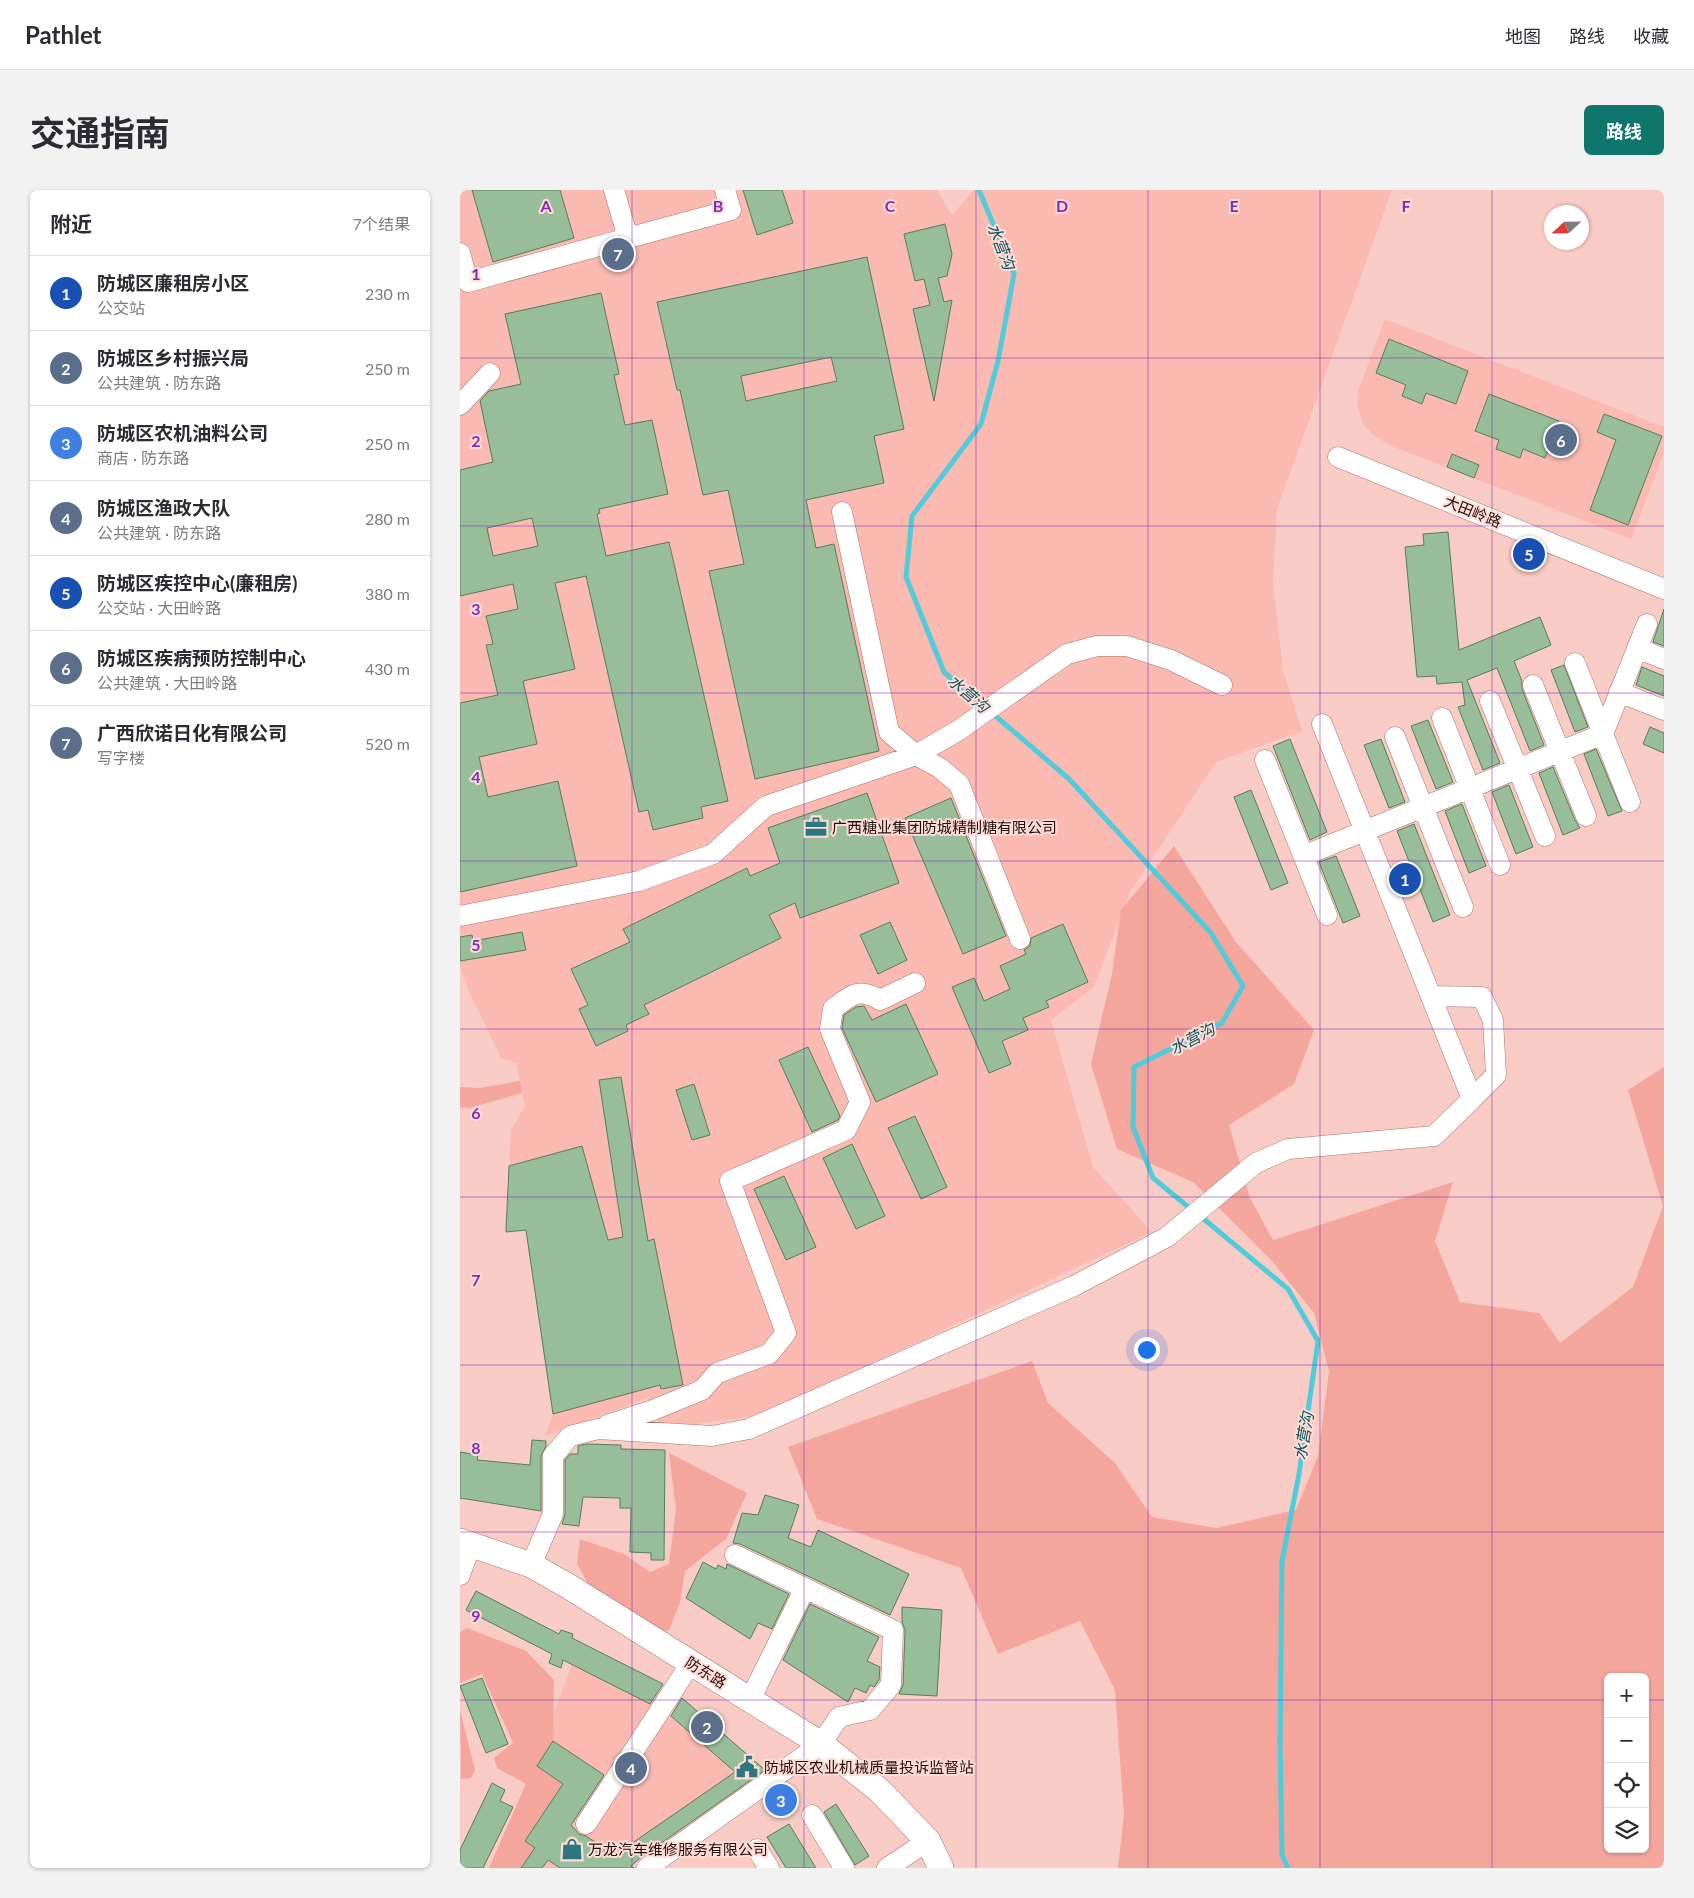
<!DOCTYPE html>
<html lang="zh">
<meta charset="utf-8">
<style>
:root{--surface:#fff;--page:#f2f2f3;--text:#2b2b33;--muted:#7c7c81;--line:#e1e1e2;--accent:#0f766e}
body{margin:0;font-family:Lato,"Noto Sans SC",sans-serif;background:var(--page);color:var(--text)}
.controls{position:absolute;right:15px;bottom:15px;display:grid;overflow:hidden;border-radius:8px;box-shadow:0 1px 4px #0004}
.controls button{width:45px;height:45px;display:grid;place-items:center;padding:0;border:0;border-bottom:1px solid var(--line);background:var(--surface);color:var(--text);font:25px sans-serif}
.compass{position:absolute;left:1084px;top:15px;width:45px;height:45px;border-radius:50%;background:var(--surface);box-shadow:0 1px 4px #0004;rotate:248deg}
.you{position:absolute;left:686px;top:1159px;width:18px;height:18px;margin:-12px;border:4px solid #fff;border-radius:50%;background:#1a73e8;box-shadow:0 0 0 8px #1a73e833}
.badge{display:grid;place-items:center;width:32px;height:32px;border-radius:50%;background:var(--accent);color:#fff;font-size:16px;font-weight:700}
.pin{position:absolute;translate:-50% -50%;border:2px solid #fff;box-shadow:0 1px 5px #0006}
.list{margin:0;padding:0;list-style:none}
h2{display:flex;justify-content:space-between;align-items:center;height:65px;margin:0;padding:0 20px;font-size:21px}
h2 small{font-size:16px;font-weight:400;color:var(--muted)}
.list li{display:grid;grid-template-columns:32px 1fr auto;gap:15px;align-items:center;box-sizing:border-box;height:75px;padding:0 20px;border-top:1px solid var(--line)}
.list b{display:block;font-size:19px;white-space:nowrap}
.list p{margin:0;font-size:16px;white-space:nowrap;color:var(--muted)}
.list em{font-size:16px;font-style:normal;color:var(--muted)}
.icon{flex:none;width:28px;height:28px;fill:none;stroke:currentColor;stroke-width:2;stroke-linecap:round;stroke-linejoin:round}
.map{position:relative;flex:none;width:1204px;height:1678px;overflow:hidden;border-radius:8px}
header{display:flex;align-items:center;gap:30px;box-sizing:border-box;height:70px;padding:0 25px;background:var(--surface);border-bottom:1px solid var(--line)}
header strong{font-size:24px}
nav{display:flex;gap:28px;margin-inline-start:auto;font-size:18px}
.intro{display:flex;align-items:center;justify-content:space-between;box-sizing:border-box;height:120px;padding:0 30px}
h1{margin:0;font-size:35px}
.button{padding:12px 22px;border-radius:8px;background:var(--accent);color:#fff;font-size:18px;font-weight:700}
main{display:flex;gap:30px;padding:0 30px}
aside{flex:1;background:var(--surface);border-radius:8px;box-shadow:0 1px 4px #0004}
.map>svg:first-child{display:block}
</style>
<header>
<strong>Pathlet</strong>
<nav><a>地图</a><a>路线</a><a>收藏</a></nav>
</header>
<div class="intro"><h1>交通指南</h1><a class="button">路线</a></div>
<main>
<aside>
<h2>附近<small>7个结果</small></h2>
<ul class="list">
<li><span class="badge" style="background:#1a4fb4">1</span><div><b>防城区廉租房小区</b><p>公交站</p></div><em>230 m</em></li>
<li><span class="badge" style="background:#5c6f8a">2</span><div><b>防城区乡村振兴局</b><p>公共建筑 · 防东路</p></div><em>250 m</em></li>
<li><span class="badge" style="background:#3f7fe0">3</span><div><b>防城区农机油料公司</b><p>商店 · 防东路</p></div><em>250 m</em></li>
<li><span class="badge" style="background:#5c6f8a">4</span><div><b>防城区渔政大队</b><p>公共建筑 · 防东路</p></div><em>280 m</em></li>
<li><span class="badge" style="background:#1a4fb4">5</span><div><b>防城区疾控中心(廉租房)</b><p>公交站 · 大田岭路</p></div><em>380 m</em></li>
<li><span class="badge" style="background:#5c6f8a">6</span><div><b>防城区疾病预防控制中心</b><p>公共建筑 · 大田岭路</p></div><em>430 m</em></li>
<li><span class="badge" style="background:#5c6f8a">7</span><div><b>广西欣诺日化有限公司</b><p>写字楼</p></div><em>520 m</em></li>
</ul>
</aside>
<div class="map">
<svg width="1204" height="1678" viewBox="0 0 1204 1678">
<rect width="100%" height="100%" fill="#f9cbc5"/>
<!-- built -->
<path fill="#fab9b1" d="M0,0H477L492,25L514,0H932L817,319L813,393L823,480L842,541L756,572L670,702L634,797L591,830L633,977L692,1042L303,1225L237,1234L198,1233L188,1208L85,1246L93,1224L66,1041L46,1042L51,940L65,916L56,873L41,868L8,799L0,776Z
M925,129L1204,237V262L1171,349L931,256L913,245L903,234L898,218L897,204Z
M112,1475L206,1522L267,1574L285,1598L169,1678H29L66,1594Z"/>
<!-- green -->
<path fill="#f4a69d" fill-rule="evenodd" d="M714,656L776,752L854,840L834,894L769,935L790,1008L813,1050L993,992L975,1051L1000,1112L1079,1123L1100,1153L1173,1097L1203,1016L1168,900L1204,877V1678H658L664,1625L655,1500L620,1431L538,1464L501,1378L357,1329L328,1257L572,1171L588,1213L655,1273L692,1327L756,1338L836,1320L858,1266L869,1181L854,1123L812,1071L733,992L657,959L631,874L652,784L661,720ZM1148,1487H1185V1659H1148Z
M60,891L62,903L10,918L0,917V897L20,898Z
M209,1263L287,1303L266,1349L225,1381L220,1413L209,1440L197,1444L132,1401L117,1374L120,1349L164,1364L190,1382L209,1374L216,1319Z
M7,1438L66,1461L94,1490L93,1551L77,1576L103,1594L65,1651L75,1658L61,1678H29L66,1594L37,1578L34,1568L53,1553L22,1484L0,1493V1442Z
M0,1520L15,1580L11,1588L1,1589Z"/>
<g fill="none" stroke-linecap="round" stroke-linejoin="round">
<!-- stream -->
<path stroke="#50cbda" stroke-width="5" d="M519,0L554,84L538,171L521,234L452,326L446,387L484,482L524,516
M532,523L609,589L751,743L783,796L762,833L674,877L673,937L693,988L732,1020
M739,1025L828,1099L858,1151L839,1284L822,1371L820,1551L822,1665L828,1678"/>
</g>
<!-- building -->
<path fill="#97be99" stroke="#577c5a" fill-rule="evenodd" d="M12,0H100L114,48L33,72Z
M283,0H322L333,33L297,45Z
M485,34L492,64L487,86L478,88L484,112L492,110L474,211L453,119L470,115L464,89L455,91L444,44Z
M407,67L444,239L414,246L424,293L346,310L356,358L374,354L419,561L295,589L249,381L284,374L268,300L243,305L220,200H217L197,112ZM371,167L377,191L286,211L281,186Z
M141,103L159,184L154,185L165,235L192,230L208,304L139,319L140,323L137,324L146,366L209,352L268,611L241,617L243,628L193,640L188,620L179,622L126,386L95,393L115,479L63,491L77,554L19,567L28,607L98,591L117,676L0,702V513L38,505L26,455L33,454L26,426L58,419L53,394L0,406V280L33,272L20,211L29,201L61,194L45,124ZM72,328L78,356L33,366L27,338Z
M929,149L1008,181L996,214L966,203L962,214L942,206L946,195L916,183Z
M1029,204L1099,231L1085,268L1063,259L1060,268L1036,259L1039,250L1015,241Z
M1144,224L1202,246L1168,335L1130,320L1156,250L1137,242Z
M992,264L1019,275L1014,288L987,277Z
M988,342L999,460L1080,427L1091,455L1054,471L1062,491V499L1084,555L1070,561L1037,478L1007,490L1040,573L1023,580L998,517L1005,515L1002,492L977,494L976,486L957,487L945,357L964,355L963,344Z
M1204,419V456L1193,452Z
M1104,475L1128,537L1115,542L1091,480Z
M1182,477L1204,486V506L1176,495Z
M968,530L993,592L976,599L951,536Z
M1190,537L1204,543V563L1183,554Z
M830,549L867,642L850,650L813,556Z
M921,549L945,612L929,618L904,555Z
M1136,559L1162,621L1148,626L1124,564Z
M1093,577L1115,630L1120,638L1103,645L1079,583Z
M1049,595L1073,657L1056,664L1032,602Z
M791,600L828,693L811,700L774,607Z
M407,603L439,693L340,728L335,713L309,725L321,748L184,815L189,824L166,835L168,841L136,856L119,819L128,815L111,779L170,752L163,739L287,678L290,686L320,673L308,638Z
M491,608L546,746L503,764L445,628Z
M1002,614L1026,676L1009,683L985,621Z
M954,634L990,725L973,732L937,641Z
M876,666L900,726L883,733L859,672Z
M430,732L447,770L418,784L400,745Z
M603,734L628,792L586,811L589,817L563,828L568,840L542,851L551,874L529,883L492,797L514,788L524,811L550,799L540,776L566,764L564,760L570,756L571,748Z
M62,742L66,760L0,771V747L12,745L13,751Z
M446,814L478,884L416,912L382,838L384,825L396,817L404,816L412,830Z
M348,857L380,926L378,930L352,942L319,870Z
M161,887L188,1051L194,1049L223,1195L201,1199L200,1195L93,1224L66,1040L46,1042L49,976L122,956L148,1050L163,1047L139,890Z
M234,894L250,945L232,950L216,900Z
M455,926L487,997L461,1009L428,938Z
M392,954L425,1026L396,1039L363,968Z
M324,986L356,1057L326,1070L294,999Z
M72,1250L86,1251V1256L81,1266V1321L0,1308V1262L18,1265L17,1270L70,1275Z
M126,1254L161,1255V1259L205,1260L204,1370H191V1363L170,1362L171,1318H160V1308L123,1307L119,1336L102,1334L105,1324V1270L110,1264H118V1256Z
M305,1305L339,1315L328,1348L351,1357L358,1340L449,1384L430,1425L280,1354L273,1353L282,1323L298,1325Z
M243,1372L256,1379L258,1375L266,1379L267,1374L329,1404L312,1439L298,1433L290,1449L226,1408Z
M16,1401L99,1444L101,1440L113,1444L112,1448L203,1494L190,1514L103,1470L101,1478L89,1473L92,1464L6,1420Z
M350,1414L419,1447L407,1471L420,1477L419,1490L414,1497L410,1495L406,1503L395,1498L388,1512L323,1470Z
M442,1417L482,1420L477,1506L439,1504L443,1495L445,1440L442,1432Z
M22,1488L48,1554L26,1563L0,1496Z
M222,1508L305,1580L180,1668L171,1676L174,1678H100L88,1670L82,1678H61L75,1658L65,1651L103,1594L77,1576L93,1551L144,1585L111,1635L119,1644L126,1646L155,1665L275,1582L211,1526Z
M32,1593L45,1600L40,1611L53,1617L23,1678H0V1660Z
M325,1594L338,1614L315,1621L306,1608Z
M376,1614L409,1666L395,1675L364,1622Z
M329,1634L356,1678H326L307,1647Z"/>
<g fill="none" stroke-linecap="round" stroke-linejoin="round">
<!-- minor casing -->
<g stroke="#a9756f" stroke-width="21">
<path id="minor" d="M168,48L271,20L265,0
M0,63L8,92L168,48L154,0
M0,215L30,183
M878,267L1204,399
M382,322L429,542L456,565L480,578L499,594L560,749
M1177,458L1204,469
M1115,473L1170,612
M1073,495L1126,626
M1159,502L1204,520
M1030,511L1085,646
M982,528L1040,675
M935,547L1003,717
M805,570L867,725
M843,666L1143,544L1187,434
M0,726L179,691L253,664L306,616L456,565L499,540L607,464L637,456H667L711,470L762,495
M971,806L1022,807L1033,830L1036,885L1012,909
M147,1235L193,1220L242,1200L257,1183L309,1164L326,1143L270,991L386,940L400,912L370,839L373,819C391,805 399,797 420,810L455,793
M71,1375L93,1324V1266L110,1246L138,1239L252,1246L289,1239L614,1096L707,1047L796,973L828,959L974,946L1012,909L862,534
M0,1385L11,1354
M290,1510L345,1398
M352,1625L384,1678
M126,1634L231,1473
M297,1659L309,1678
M187,1678L361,1554L379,1527L410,1520L431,1495L433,1440L275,1365
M427,1678L468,1651"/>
</g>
<!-- major casing -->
<g stroke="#a9756f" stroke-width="26">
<path id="major" d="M0,1351L71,1375L108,1396L361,1554L420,1601L468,1651L481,1678"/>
</g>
<!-- minor -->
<use href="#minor" stroke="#fff" stroke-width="20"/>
<!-- major -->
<use href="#major" stroke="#fff" stroke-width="25"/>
</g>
<!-- grid -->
<path fill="none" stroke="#7b2cbf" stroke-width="1" stroke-opacity="0.55" d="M172,0V1678M344,0V1678M516,0V1678M688,0V1678M860,0V1678M1032,0V1678M0,168H1204M0,336H1204M0,503H1204M0,671H1204M0,839H1204M0,1007H1204M0,1175H1204M0,1342H1204M0,1510H1148M1185,1510H1204"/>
<!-- icons -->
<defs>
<g id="office-bare" transform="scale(1.725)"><path d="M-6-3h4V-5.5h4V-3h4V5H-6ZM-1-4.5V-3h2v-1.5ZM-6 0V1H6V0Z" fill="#2d767f" stroke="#ffdcd7" stroke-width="2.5" paint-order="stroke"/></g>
<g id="civic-bare" transform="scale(1.725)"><path d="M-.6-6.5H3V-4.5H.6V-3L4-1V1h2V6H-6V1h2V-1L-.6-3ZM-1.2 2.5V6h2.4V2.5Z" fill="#2d767f" stroke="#ffdcd7" stroke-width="2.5" paint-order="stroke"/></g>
<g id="shop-bare" transform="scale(1.725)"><path d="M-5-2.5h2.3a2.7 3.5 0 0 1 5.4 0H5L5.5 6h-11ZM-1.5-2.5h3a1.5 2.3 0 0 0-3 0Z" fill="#2d767f" stroke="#ffdcd7" stroke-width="2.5" paint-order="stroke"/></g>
</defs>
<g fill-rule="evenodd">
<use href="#office-bare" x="356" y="637"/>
<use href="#civic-bare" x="287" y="1577"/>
<use href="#shop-bare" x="112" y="1659"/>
</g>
<g text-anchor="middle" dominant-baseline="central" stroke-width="4" stroke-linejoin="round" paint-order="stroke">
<!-- street labels -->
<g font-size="15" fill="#220f0d" stroke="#ffdcd7">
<text transform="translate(1013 321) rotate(22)">大田岭路</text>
<text transform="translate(246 1482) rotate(32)">防东路</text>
</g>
<!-- poi labels -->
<g font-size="15" fill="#220f0d" stroke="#ffdcd7" text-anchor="start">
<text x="372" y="637">广西糖业集团防城精制糖有限公司</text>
<text x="304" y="1577">防城区农业机械质量投诉监督站</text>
<text x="128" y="1659">万龙汽车维修服务有限公司</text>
</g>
<!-- water labels -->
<g font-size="16" font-style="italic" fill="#09545c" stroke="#ffdcd7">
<text transform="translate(542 56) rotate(69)">水营沟</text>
<text transform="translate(509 503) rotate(41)">水营沟</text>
<text transform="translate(732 848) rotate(-27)">水营沟</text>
<text transform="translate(843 1246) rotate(-80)">水营沟</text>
</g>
</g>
<g font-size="16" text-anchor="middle" font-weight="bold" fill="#7b2cbf" stroke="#ffdcd7" stroke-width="4" stroke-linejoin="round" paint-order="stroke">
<text x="86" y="22">A</text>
<text x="258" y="22">B</text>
<text x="430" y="22">C</text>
<text x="602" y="22">D</text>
<text x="774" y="22">E</text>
<text x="946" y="22">F</text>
<text x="16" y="90">1</text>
<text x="16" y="257">2</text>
<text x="16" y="425">3</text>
<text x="16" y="593">4</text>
<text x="16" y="761">5</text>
<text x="16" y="929">6</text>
<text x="16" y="1096">7</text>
<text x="16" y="1264">8</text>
<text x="16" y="1432">9</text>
</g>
</svg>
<div class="controls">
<button>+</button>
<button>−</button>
<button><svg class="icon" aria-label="locate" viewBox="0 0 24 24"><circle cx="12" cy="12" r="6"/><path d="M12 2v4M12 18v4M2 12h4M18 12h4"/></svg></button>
<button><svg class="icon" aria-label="layers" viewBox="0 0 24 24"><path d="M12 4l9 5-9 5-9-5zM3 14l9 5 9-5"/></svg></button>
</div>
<svg class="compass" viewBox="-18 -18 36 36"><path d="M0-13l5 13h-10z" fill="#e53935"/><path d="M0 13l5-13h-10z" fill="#7c7c81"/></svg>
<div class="you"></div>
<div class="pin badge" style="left:945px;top:689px;background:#1a4fb4">1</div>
<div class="pin badge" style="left:247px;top:1537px;background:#5c6f8a">2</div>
<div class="pin badge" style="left:321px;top:1610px;background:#3f7fe0">3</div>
<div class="pin badge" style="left:171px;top:1578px;background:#5c6f8a">4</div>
<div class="pin badge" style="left:1069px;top:364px;background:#1a4fb4">5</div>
<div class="pin badge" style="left:1101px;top:250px;background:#5c6f8a">6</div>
<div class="pin badge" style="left:158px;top:64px;background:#5c6f8a">7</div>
</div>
</main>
